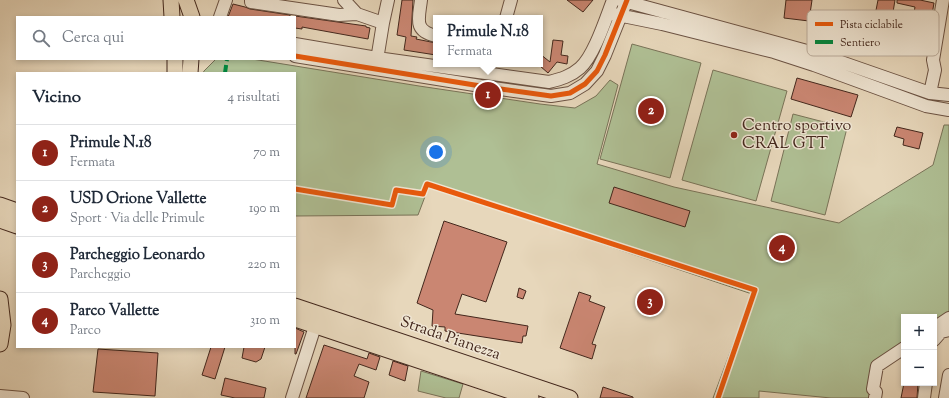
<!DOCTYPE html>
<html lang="it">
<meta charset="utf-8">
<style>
:root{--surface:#fff;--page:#f2f2f3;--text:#1f2937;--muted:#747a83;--line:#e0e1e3;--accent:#8f2418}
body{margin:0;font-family:"Sorts Mill Goudy",serif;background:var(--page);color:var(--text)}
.controls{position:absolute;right:12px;bottom:12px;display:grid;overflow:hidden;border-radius:0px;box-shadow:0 2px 6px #0003}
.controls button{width:36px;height:36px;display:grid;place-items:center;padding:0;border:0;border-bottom:1px solid var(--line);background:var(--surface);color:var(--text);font:20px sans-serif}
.you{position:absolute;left:436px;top:152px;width:14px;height:14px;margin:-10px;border:3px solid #fff;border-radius:50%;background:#1a73e8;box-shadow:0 0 0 6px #1a73e833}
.badge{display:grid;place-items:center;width:26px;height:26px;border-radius:50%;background:var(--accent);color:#fff;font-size:13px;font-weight:700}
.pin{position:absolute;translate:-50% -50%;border:2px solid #fff;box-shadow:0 1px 4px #0006}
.popup{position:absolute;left:433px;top:15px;width:110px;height:52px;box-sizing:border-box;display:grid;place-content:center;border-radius:0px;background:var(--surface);filter:drop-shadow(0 1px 3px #0005);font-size:13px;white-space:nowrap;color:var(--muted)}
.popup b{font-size:15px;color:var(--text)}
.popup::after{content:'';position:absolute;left:50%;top:100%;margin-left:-8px;border:8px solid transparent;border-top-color:var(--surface)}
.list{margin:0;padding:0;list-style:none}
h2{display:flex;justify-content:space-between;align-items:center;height:52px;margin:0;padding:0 16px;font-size:17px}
h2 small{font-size:13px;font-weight:400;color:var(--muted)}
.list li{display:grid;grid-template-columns:26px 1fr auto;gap:12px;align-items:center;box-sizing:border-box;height:56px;padding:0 16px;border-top:1px solid var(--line)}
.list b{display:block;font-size:15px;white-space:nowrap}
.list p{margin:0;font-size:13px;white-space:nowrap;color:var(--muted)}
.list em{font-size:13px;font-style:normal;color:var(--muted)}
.icon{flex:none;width:22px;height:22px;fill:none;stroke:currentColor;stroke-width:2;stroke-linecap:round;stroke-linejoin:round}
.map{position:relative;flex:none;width:949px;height:398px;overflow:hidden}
.search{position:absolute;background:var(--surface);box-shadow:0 2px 6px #0003;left:16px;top:16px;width:280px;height:44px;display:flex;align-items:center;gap:10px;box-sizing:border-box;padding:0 14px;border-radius:0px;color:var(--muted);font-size:15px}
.panel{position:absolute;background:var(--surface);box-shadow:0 2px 6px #0003;left:16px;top:72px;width:280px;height:276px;border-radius:0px}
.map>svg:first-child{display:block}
</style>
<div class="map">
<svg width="949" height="398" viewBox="0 0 949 398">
<rect width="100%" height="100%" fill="#e7d7bb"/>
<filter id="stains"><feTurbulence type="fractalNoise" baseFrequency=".005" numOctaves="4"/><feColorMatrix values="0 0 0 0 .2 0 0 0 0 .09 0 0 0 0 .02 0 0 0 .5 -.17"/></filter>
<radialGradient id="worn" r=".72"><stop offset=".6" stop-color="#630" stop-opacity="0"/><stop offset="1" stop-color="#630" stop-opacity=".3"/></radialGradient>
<!-- green -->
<path fill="#afbf94" stroke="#797358" d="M632,44L701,63L670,178L600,159Z
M216,59H252L419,86L540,104L575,108L596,96L610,80L618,85L597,164L674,187L839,223L933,165L944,125H949V315L934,325V317H904V345L875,364L869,398H831L759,391V398H713L752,294L429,186L418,215L295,216V73H203L204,71Z
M713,70L787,91L756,201L682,180Z
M793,114L847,128L825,215L771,201Z
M421,371L463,384L459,398H446L418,391Z"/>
<!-- building -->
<path fill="#ca8672" stroke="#43271c" d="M402,0H413L411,36L417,37L416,39L436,43V55L404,50L406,37L397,35Z
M567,0H593L583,12Z
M786,0H812L809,21L784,18Z
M878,0H895L887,49L869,46Z
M897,0H920L934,3L925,55L907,52L915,7L897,3Z
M233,4L245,7L250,9L290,15V17H228Z
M295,16L366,26V27L370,28L368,39L302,27V29L295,28Z
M553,40L563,41L561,55L568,56L567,64L557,62L548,73L540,66V54L550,62Z
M797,78L858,95L851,117L791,99Z
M897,127L923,133L919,149L903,145L904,139L894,136Z
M614,187L690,211L685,227L609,203Z
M444,221L507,242L486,302L462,294L455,314L528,326L526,336H523L522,343L445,331V327L432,326L433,310L417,303Z
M519,288L526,291L523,299L517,297Z
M579,292L591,296L589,301L605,307L592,344L596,345L592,359L560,348Z
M295,328L304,332L296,354H295Z
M324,345L367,359L369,353L380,357L376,370L359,364L354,376L369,382L364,398H306Z
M211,347H225L215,379L202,375Z
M244,347H265L261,359L256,362L242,358Z
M98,349L158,353L155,396L93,392Z
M393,361L408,366L405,381L389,375Z
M225,378L266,388L264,398H235L221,395Z
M904,383H918L917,398H901Z
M603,387L633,397V398H600Z"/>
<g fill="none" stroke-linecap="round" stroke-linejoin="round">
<!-- minor casing -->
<g stroke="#6c5344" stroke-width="14">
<path id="minor" d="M251,0V2L339,15L357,14L383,23
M344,0L357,14
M421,0C419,18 413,31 436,36
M620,0L818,54L930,93L949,95
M613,14L662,24L774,52L814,65L926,106L949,110
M220,17L226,0
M506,18L511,0
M295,44L377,58L549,82C561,79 571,76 580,68C594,56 606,18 613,0
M295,56L493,88L551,96L570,93L585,84L597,71L605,55L627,0
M376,66L383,23L388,0
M930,93L935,70L933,60L943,0
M934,328L949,318
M934,340L941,332L949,330
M0,396L23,398
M292,398L318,317
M875,398L876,392L873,389L877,366L904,348
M924,398L926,383
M945,398L949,375"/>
</g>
<!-- major casing -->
<g stroke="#43271c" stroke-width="17">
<path id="major" d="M171,0L172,17
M186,0L192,17
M175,59V73
M190,73L191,59
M0,205L17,211
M0,220L17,226
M0,299L3,325L0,344
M295,306L570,398
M295,319L531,398"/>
</g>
<!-- minor -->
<use href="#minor" stroke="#efe5d3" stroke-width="12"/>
<!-- major -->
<use href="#major" stroke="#e7d7bb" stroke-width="15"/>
<!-- quiet -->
<path stroke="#00873e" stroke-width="4" stroke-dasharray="8 4" stroke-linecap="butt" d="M225,73L227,59"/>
<!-- cycleway casing -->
<g stroke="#efe5d3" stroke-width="8">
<path id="cycleway" d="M295,56L493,88L551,96L570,93L585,84L597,71L605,55L627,0
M295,189L392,205L396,190L423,194L427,184L755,290L718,398"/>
</g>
<!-- cycleway -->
<use href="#cycleway" stroke="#e8590c" stroke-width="5"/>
</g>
<!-- markers -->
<circle fill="#8f2418" stroke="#efe5d3" stroke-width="1.5" cx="734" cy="135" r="4"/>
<g text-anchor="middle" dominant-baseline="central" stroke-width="3" stroke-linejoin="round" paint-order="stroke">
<!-- poi labels -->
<g font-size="16" fill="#43271c" stroke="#efe5d3" text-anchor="start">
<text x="742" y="126">Centro sportivo<tspan x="742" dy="18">CRAL GTT</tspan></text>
</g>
<!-- street labels -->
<g font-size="16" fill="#43271c" stroke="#efe5d3">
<text transform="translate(450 339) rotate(19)">Strada Pianezza</text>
</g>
</g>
<!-- legend -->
<rect x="807" y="10" width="132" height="46" rx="6" fill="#efe5d3" stroke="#bbac9c" stroke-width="1"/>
<rect x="815" y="22" width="18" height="4" fill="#e8590c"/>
<rect x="815" y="40" width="18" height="4" fill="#00873e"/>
<g font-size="11" fill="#43271c">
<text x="840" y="28">Pista ciclabile</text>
<text x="840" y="46">Sentiero</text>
</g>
<rect width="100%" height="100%" filter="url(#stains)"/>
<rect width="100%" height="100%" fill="url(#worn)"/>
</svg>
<div class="controls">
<button>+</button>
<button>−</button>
</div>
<div class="you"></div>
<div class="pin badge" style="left:488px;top:95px">1</div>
<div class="popup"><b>Primule N.18</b>Fermata</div>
<div class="pin badge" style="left:651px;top:111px">2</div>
<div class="pin badge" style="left:650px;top:302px">3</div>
<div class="pin badge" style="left:782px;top:248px">4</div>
<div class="search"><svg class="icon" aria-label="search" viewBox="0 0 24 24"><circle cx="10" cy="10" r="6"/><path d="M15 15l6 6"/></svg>Cerca qui</div>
<section class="panel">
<h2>Vicino<small>4 risultati</small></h2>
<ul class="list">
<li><span class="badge">1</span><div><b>Primule N.18</b><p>Fermata</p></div><em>70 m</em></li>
<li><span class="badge">2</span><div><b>USD Orione Vallette</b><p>Sport · Via delle Primule</p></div><em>190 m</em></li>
<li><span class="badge">3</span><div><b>Parcheggio Leonardo</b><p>Parcheggio</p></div><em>220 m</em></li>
<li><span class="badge">4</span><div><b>Parco Vallette</b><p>Parco</p></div><em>310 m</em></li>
</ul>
</section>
</div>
